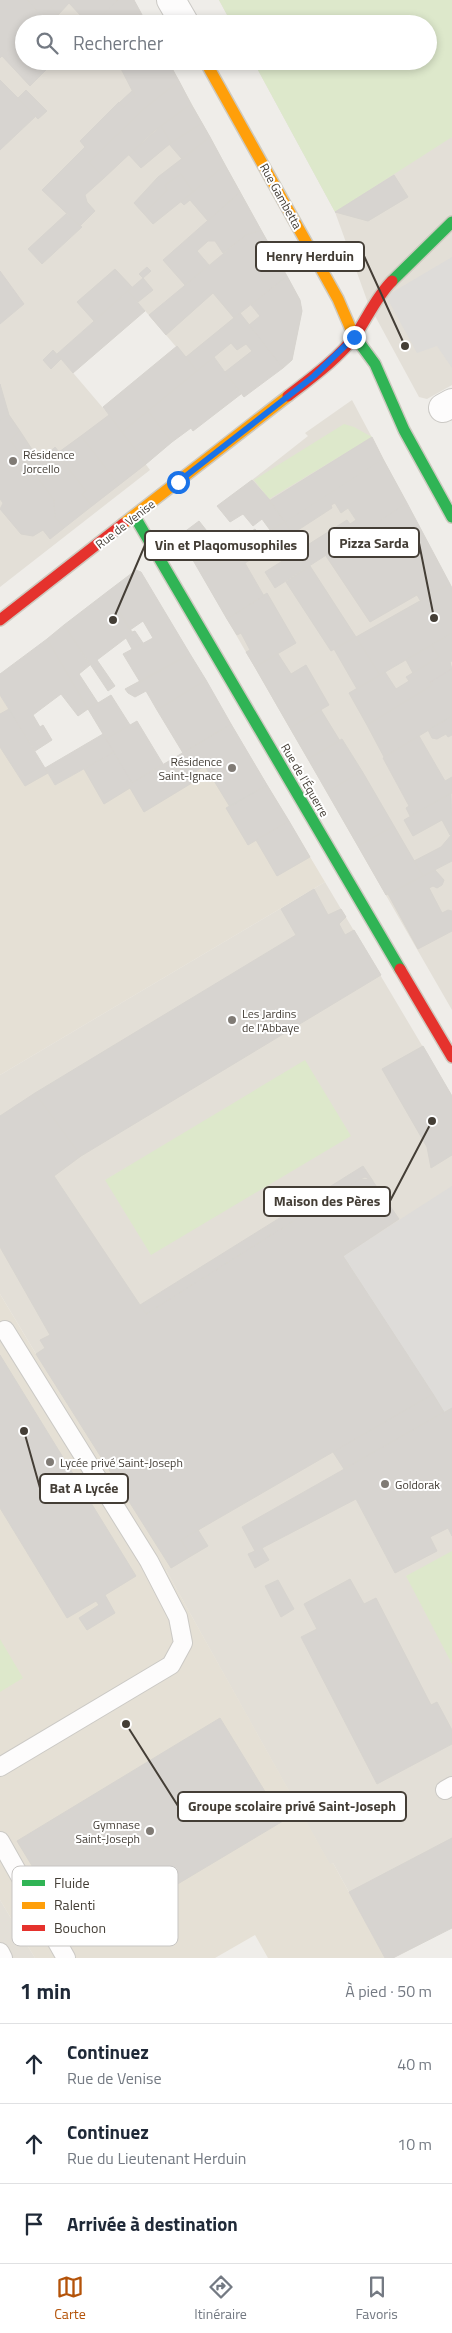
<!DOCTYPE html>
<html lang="fr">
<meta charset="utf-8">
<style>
:root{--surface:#fff;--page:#f6f6f7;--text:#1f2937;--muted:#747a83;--line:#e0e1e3;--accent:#b45309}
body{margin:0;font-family:"Titillium Web",sans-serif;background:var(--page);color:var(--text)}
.stop{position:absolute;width:15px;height:15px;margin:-11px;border:4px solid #1a73e8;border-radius:50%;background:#fff}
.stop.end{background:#1a73e8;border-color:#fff;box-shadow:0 1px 5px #0008}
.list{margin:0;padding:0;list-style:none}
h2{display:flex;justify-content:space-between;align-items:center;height:65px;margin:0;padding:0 20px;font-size:21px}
h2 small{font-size:16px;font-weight:400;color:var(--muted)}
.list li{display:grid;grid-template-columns:32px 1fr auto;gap:15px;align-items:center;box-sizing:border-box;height:80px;padding:0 20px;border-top:1px solid var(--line)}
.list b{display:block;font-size:19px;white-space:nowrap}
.list p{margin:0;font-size:16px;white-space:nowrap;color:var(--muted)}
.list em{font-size:16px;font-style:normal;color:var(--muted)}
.icon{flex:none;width:28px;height:28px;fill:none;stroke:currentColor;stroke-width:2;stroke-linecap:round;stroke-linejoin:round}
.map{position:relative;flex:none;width:452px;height:1958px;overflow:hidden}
.search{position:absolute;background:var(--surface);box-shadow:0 2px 8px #0003;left:15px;right:15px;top:15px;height:55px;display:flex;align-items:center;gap:12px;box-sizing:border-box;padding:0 18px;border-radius:28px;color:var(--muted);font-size:19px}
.sheet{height:305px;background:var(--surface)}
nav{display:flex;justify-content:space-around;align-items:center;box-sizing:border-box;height:70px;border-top:1px solid var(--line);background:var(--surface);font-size:14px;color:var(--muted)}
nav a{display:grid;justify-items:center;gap:2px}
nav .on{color:var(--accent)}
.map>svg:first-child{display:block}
</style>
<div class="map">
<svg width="452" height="1958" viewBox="0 0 452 1958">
<rect width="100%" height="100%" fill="#efede9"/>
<!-- residential -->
<path fill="#e3dfd7" d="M0,0H134L147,24H24V61H168L300,300L302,311L292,360L244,397L214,357L197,371L128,291L57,354L109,415L150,470L0,587Z
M219,0H452V385L427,399L419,397L368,303L335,212L253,61H428V24H232Z
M352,400L452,588V1010L201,574L284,522L252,480L308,436L305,433Z
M325,882L452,1096V1927L393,1958H385L333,1863L330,1865L166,1570L0,1294V1075Z
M0,1900L35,1958H0Z"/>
<!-- education -->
<path fill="#e5e0d5" d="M0,695L55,785L114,752L132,783L231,724L325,882L0,1075Z
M0,1294L36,1354L171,1567L166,1570L330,1864L333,1863L385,1958H268L255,1935L215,1958H35L0,1900Z"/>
<!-- green -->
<path fill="#dde8cb" d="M219,0H452V137L335,212L253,61H428V24H232Z
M344,424L354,427L372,437L269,499L254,480Z
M305,1060L351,1136L151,1255L105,1180Z
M452,1551V1664L406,1576Z
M0,1639L23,1678L0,1692Z"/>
<!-- parking -->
<path fill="#dedcd9" d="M452,257V368L437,346L417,353L386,296Z
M452,1186V1408L444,1412L343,1256Z"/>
<!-- building -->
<path fill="#d7d4d0" stroke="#d7d4cf" d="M0,0H28L42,16L34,24H24V34L0,58Z
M28,0H58L42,16Z
M58,0H118L93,24H75L82,17L69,3L58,15L51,7Z
M118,0H134L147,24H93Z
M51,7L58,15L48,24H34Z
M24,34V61H55L30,86L2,56Z
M88,61H100L92,68Z
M117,61H168L179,81L145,108L89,162L104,178L85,195L87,202L95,211L80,226L42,190L85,147L80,141L119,102L124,107L135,96Z
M0,80L36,116L0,150Z
M179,81L191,104L154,131L104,178L89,162L145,108Z
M26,90L47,111L38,119L18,98Z
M133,90L135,96L124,107L119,103Z
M191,104L202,123L171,143L161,126Z
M202,123L210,137L182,159L169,144Z
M161,126L171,143L141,168L129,155Z
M210,137L225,165L193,192L181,174L165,185L167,190L144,214L134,203L158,177Z
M225,165L240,192L208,221L190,200L184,205L181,202Z
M181,174L193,192L153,224L144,214L167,190L165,185Z
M394,175L408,197L368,221L335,212Z
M240,192L261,230L246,235L223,253L215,241H208L197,251L209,265L185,285L163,260Z
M66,214L82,227L42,264L28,249Z
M261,230L287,276L234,318L213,293L166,335L149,315L246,235Z
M147,267L151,271L143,278L139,274Z
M115,269L132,287L94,321L77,302Z
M0,271L24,304L0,324Z
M287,276L300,300L302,311L292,360L283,368L249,325L260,316L251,305Z
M143,278L153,290L138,302L128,291Z
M128,291L145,311L73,373L57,354Z
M240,313L283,368L244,397L225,372L252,351L246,344L237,350L231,343L197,371L186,357Z
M177,346L197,371L122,432L103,407Z
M53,350L61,359L51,369L43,360Z
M214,357L241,394L193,431L191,428L172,442L148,411Z
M0,384L9,415L0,420Z
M148,411L172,442L146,464L122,432Z
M9,415L20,431L10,440L54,500L55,517L64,528L50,539L43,530L33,536L21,534L0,509L3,503L0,499V420Z
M109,415L146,464L119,485L81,436Z
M20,431L39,460L53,449L86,491L82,494L92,506L64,528L55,517L54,500L10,440Z
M81,436L119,485L92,506L82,494L86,491L53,449L55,447L59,452Z
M372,437L383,459L285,522L269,501Z
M383,459L407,503L275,588L265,572L347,520L350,524L356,520L348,508L341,513L335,503L331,505L332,508L292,534L285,522Z
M252,480L269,499L285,522L270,530L262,519L253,526L243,514L230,522L217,506Z
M407,503L450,584L420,600L417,595L370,622L326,556Z
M199,521L218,545L240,530L249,545L201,574L179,536Z
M285,522L292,534L270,548L261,536Z
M255,529L261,536L252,542L247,534Z
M261,536L270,548L245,563L238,551Z
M238,551L264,596L227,619L201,574Z
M310,566L356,637L331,651L286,582Z
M136,570L141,572L190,654L140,682L123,654L153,638L143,621L130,630L107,592Z
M450,584L452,588V633L380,675L356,637Z
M107,592L132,632L135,631L143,643L132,649L126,638L97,660L115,686L108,691L64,625Z
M267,593L296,643L255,667L246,652L250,650L241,633L237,635L227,619Z
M64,625L90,665L79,674L98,703L88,709L47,639Z
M452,633V661L450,662L452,669L430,682L432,685L416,695L367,725L349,693L385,672L396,689L409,681L406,677L439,657L432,645Z
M356,637L380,675L357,689L334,649Z
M47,639L88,709L78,716L61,694L33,715L40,727L43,725L52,740L35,751L0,695V674Z
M432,645L439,657L413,673L406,660Z
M190,654L206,680L157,710L146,691L135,697L128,693L125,689Z
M278,654L291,674L306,665L329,705L290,728L255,667Z
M452,669V716L384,757L367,725L416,695L432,685L430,682Z
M206,680L231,724L183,753L157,710Z
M111,695L130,725L106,739L88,709Z
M9,709L48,773L25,786L0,747V714Z
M321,710L340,741L308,759L290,728Z
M452,716V735L448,737L446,734L437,739L432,738L428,730Z
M137,721L163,764L132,783L106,739Z
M231,724L267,785L230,807L205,766L196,771L200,778L144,812L130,788L104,804L84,769L114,752L132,783Z
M103,734L114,752L55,785L45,768Z
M419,736L445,781L452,777V793L410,816L406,808L409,806L383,758Z
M342,739L362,771L327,792L308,759Z
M362,771L394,826L358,846L327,792Z
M267,785L289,821L248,845L226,808Z
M451,793L452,834L450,835L442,820L413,836L404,820Z
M289,821L310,857L277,876L256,840Z
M394,826L423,876L386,895L358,846Z
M452,834V861L423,876L414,861L441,847Z
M435,870L444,880L442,885L437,888L433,886L429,888L442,913L448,910L452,911V931L418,949L388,894Z
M314,889L328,915L341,909L346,917L339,924L345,935L354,930L381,975L81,1156L35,1093L296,935L281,909Z
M423,1046L452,1096V1155L431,1168L427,1147L382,1069Z
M35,1093L81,1156L54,1176L146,1314L360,1179L372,1180L399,1219L343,1256L433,1394L181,1540L191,1556L171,1568L36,1354L45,1348L40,1340L50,1335L0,1247V1116Z
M363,1166L373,1181L365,1177L360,1179L146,1314L140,1305Z
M0,1355L136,1576L105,1595L115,1613L87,1630L79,1618L99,1605L96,1601L67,1618L0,1508Z
M433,1394L444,1412L344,1469L333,1452Z
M452,1408V1536L448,1528L430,1537L437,1551L395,1573L356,1499L262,1548L269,1560L255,1568L248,1554L255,1551L242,1527Z
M198,1530L208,1546L191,1556L181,1540Z
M350,1579L364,1604L376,1598L431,1705L437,1702L452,1730V1744L377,1784L301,1637L317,1629L304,1604Z
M278,1580L294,1609L281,1617L265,1586Z
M220,1718L283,1821L79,1943L17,1841Z
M452,1838V1928L393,1958H385L349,1892Z"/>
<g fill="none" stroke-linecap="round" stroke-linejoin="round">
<!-- lane casing -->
<g stroke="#cbc9c5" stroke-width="20">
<path id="lane" d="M0,1767L171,1665L183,1643L178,1617L149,1561L5,1330
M445,1790L452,1786
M0,1841L66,1958
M0,1952L3,1958"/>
</g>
<!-- street casing -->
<g stroke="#cbc9c5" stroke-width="30">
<path id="street" d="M171,0L185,24
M443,408L452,403"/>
</g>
<!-- fast casing -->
<g stroke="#cecac0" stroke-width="14">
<path id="fast" d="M392,281L452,222
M353,334L375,364L404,430L452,517
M135,517L400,969"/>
</g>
<!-- slow casing -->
<g stroke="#cecac0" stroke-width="14">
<path id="slow" d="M205,61L338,299L353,334
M123,524L288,396"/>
</g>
<!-- jam casing -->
<g stroke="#cecac0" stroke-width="14">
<path id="jam" d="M288,396C310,379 339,358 355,336C368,317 376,297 392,281
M0,620L123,524
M400,969L452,1057"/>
</g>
<!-- lane -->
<use href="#lane" stroke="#fdfcfc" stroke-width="18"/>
<!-- street -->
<use href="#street" stroke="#fdfcfc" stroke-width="28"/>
<!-- fast -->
<use href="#fast" stroke="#30b455" stroke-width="11"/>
<!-- slow -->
<use href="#slow" stroke="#ff9f0a" stroke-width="11"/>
<!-- jam -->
<use href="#jam" stroke="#e5322d" stroke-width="11"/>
</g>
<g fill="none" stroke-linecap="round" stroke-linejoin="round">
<!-- route -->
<path stroke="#1a73e8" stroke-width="6" d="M178,482L314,376L354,337"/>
</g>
<!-- markers -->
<g fill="#807b75" stroke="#fff" stroke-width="2">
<circle cx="13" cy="461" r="5"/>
<circle cx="232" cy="768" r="5"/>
<circle cx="232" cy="1020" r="5"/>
<circle cx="50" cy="1462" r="5"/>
<circle cx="385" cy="1484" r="5"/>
<circle cx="150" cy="1831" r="5"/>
</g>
<g text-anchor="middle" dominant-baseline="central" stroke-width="4" stroke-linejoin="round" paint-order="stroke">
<!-- street labels -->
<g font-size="12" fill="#443e36" stroke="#fff">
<text transform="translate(281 196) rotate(61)">Rue Gambetta</text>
<text transform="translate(125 524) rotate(-38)">Rue de Venise</text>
<text transform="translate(305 780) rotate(60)">Rue de l'Équerre</text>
</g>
<!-- poi labels -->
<g font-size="12" fill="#443e36" stroke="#fff" text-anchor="start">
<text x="23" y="454">Résidence<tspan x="23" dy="14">Jorcello</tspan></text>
<text x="222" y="761" text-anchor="end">Résidence<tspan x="222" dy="14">Saint-Ignace</tspan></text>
<text x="242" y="1013">Les Jardins<tspan x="242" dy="14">de l'Abbaye</tspan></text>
<text x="60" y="1462">Lycée privé Saint-Joseph</text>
<text x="395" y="1484">Goldorak</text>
<text x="140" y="1824" text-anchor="end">Gymnase<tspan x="140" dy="14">Saint-Joseph</tspan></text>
</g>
</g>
<!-- legend -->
<rect x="12" y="1866" width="166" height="80" rx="8" fill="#fff" stroke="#c7c5c3" stroke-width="1"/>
<rect x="22" y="1880" width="23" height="6" fill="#30b455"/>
<rect x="22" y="1902" width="23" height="7" fill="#ff9f0a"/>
<rect x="22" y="1925" width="23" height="6" fill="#e5322d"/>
<g font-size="14" fill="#443e36">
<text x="54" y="1888">Fluide</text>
<text x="54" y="1910">Ralenti</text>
<text x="54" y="1933">Bouchon</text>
</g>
<!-- callouts -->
<path fill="none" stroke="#443e36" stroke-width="2" d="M405 346L364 256M434 618L419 543M113 620L145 545M432 1121L390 1201M24 1431L40 1488M126 1724L178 1806"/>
<g fill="#443e36" stroke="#fff" stroke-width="2">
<circle cx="405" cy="346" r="5"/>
<circle cx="434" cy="618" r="5"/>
<circle cx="113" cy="620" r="5"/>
<circle cx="432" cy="1121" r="5"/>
<circle cx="24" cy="1431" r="5"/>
<circle cx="126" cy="1724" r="5"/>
</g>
<g fill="#fff" stroke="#443e36" stroke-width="2">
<rect x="256" y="242" width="108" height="29" rx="5"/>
<rect x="329" y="528" width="90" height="29" rx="5"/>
<rect x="145" y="531" width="163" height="29" rx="5"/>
<rect x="264" y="1187" width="126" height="29" rx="5"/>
<rect x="40" y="1474" width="88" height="29" rx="5"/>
<rect x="178" y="1792" width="228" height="29" rx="5"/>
</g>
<g font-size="14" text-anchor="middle" font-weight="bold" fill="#443e36">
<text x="310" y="261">Henry Herduin</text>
<text x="374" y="548">Pizza Sarda</text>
<text x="226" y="550">Vin et Plaqomusophiles</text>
<text x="327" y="1206">Maison des Pères</text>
<text x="84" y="1493">Bat A Lycée</text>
<text x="292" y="1811">Groupe scolaire privé Saint-Joseph</text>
</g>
</svg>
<div class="stop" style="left:178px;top:482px"></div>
<div class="stop end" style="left:354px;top:337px"></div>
<div class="search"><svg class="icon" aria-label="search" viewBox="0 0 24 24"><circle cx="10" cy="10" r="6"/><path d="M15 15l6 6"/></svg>Rechercher</div>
</div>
<section class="sheet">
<h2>1 min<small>À pied · 50 m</small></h2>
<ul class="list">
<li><svg class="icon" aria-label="ahead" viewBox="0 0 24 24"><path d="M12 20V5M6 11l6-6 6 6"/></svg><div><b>Continuez</b><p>Rue de Venise</p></div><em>40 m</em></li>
<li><svg class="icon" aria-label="ahead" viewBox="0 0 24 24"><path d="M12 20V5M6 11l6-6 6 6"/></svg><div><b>Continuez</b><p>Rue du Lieutenant Herduin</p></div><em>10 m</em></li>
<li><svg class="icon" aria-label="arrive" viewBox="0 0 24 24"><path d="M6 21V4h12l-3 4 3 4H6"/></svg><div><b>Arrivée à destination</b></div></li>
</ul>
</section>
<nav>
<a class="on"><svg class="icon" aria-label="map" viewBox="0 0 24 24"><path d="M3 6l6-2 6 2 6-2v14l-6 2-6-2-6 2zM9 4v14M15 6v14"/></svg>Carte</a>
<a><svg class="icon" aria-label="directions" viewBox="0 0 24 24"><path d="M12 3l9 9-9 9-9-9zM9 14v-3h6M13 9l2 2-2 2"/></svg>Itinéraire</a>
<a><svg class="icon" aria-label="saved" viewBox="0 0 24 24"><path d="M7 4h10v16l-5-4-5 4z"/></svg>Favoris</a>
</nav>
